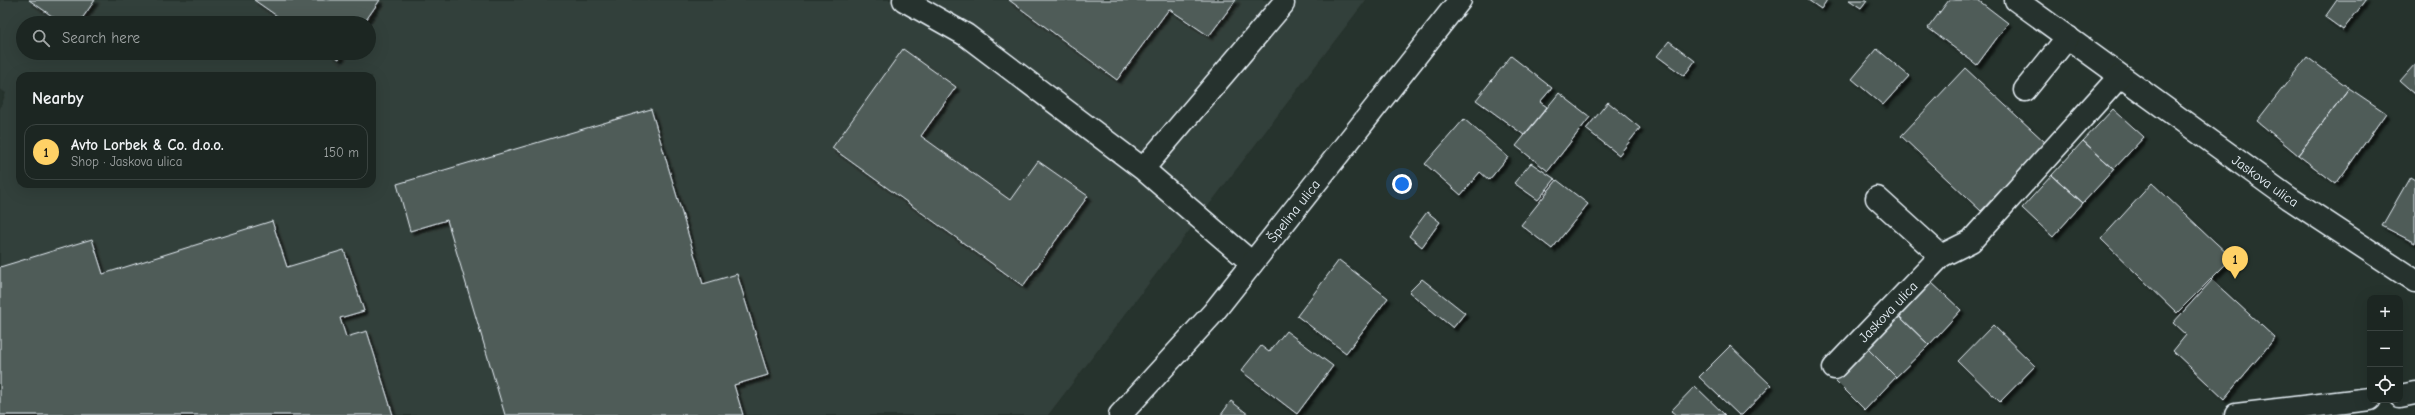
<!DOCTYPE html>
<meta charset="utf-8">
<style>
:root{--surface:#1c2622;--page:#29322f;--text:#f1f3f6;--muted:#a0a5a5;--line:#3a4340;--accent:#ffd166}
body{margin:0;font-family:"Comic Neue",sans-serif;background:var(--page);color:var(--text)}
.controls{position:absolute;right:12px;bottom:12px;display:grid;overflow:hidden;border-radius:8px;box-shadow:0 4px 16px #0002}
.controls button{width:36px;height:36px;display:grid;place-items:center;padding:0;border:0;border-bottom:1px solid var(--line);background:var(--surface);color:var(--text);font:20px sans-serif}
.you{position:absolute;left:1402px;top:184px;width:14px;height:14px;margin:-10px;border:3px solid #fff;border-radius:50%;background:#1a73e8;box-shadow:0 0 0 6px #1a73e833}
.badge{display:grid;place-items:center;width:26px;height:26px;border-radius:50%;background:var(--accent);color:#111;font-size:13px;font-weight:700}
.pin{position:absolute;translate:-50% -33px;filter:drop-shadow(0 1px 2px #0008)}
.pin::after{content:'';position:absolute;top:21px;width:14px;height:12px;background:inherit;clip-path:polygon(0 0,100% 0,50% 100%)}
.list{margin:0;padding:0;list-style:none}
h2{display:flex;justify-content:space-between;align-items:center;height:52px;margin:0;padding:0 16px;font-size:17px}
h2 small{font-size:13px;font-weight:400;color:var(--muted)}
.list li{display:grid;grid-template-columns:26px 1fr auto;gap:12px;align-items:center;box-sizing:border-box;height:56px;margin:0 8px 8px;padding:0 8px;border:1px solid var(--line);border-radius:12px}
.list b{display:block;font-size:15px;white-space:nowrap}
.list p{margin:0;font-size:13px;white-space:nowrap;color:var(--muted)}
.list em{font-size:13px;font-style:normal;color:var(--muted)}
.icon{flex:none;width:22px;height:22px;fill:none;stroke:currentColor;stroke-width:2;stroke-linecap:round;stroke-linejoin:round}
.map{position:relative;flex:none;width:2415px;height:415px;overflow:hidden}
.search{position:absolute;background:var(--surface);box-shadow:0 4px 16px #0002;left:16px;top:16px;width:360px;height:44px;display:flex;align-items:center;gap:10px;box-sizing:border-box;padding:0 14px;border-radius:22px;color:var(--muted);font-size:15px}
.panel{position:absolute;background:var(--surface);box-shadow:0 4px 16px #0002;left:16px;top:72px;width:360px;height:116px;border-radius:12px}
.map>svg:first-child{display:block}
</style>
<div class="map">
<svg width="2415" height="415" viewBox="0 0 2415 415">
<defs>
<filter id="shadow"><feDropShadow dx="3.5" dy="3.5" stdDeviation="1" flood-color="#0009"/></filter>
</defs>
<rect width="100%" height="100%" fill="#26332d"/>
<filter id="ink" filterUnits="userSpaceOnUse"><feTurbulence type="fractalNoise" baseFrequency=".025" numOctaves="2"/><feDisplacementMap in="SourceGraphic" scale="8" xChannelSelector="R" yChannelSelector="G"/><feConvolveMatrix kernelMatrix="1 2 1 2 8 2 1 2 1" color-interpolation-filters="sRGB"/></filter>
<g filter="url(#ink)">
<!-- built -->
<path fill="#333f3a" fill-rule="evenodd" d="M0,0H1366L1048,415H0V109L6,93L0,89ZM23,23H369V53H23ZM20,76H372V184H20Z"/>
<!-- building -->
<path fill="#505c59" stroke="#e8f1f8" filter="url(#shadow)" d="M29,0H95L79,23H62Z
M254,0H380L364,23H287Z
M1009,0H1236L1209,36L1169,9L1117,80Z
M1808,0H1827L1821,9Z
M1849,0H1867L1861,8Z
M1949,0H1978L2008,23L1977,65L1928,28Z
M2337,0H2366L2343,30L2325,17Z
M1669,41L1695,61L1684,76L1657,56Z
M903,49L956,87L921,136L1010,200L1038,161L1088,196L1023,286L832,148Z
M1877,49L1909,76L1883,105L1852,79Z
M330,53H343L339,59Z
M1511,56L1552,88L1540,102L1547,107L1524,135L1476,100Z
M2307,57L2349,88L2298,155L2257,121Z
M2415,64V94L2400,81Z
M1965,68L2046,143L1981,211L1901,136Z
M2349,88L2386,113L2336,184L2298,155Z
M1559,93L1590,117L1548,171L1516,146Z
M1608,102L1640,128L1619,155L1586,129Z
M651,109L703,284L737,274L768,375L734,385L743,415H505L447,220L410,231L397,184Z
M2113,109L2144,137L2114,169L2083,141Z
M1464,119L1508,157L1489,180L1480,172L1461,195L1425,164Z
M2083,141L2114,169L2083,203L2052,175Z
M1531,163L1555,179L1538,200L1514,183Z
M2052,175L2083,203L2053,237L2022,208Z
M2410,177L2415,180V243L2382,226Z
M1557,180L1588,204L1552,249L1521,225Z
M2152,183L2232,258L2177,313L2101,239Z
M1427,212L1440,222L1422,247L1409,236Z
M272,221L287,267L344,250L364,311L340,318L346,337L367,331L393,415H0V267L92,239L103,274Z
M1339,260L1388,298L1346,353L1297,316Z
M1422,279L1465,313L1453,328L1409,292Z
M2212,280L2275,338L2224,399L2173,351L2186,335L2173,323Z
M1931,282L1961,310L1929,345L1899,316Z
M1899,316L1929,345L1896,377L1867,348Z
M1993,325L2035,366L2000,402L1958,361Z
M1286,331L1333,366L1297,414L1241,371L1261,346L1269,352Z
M1730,346L1771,385L1742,415H1739L1699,377Z
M1867,348L1896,377L1865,410L1835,380Z
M1695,386L1725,415H1676L1671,411Z
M1231,401L1249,415H1221Z"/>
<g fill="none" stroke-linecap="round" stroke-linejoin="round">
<!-- lane casing -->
<g stroke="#e8f1f8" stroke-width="25">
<path id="lane" d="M904,0L966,35L1143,169
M1252,263L1143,169L1283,4"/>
</g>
<!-- street casing -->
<g stroke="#e8f1f8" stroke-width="25">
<g id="street">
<path id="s1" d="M2016,0L2289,198L2415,281"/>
<path d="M2025,90L2068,37"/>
<path d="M1877,198L1941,256L1971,241L2120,76"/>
<path id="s2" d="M1834,368L1941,256"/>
<path d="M2400,396L2415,393"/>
<path id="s3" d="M1120,415L1213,313L1460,0"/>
<path d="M2236,415L2370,399"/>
</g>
</g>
<!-- lane -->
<use href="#lane" stroke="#26332d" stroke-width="22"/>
<!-- street -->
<use href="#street" stroke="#26332d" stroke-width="22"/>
</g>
</g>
<g text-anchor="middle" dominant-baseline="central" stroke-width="3.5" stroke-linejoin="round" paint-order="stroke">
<!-- street labels -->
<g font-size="14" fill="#e8f1f8" stroke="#26332d">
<text stroke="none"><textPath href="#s1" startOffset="308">Jaskova ulica</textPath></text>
<text stroke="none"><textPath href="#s3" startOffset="268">Špelina ulica</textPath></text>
<text stroke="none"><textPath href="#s2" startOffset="78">Jaskova ulica</textPath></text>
</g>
</g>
</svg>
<div class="controls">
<button>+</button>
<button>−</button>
<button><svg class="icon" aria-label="locate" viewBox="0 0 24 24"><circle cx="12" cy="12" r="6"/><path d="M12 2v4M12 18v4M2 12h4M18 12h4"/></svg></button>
</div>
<div class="you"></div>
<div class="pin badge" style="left:2235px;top:279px">1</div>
<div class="search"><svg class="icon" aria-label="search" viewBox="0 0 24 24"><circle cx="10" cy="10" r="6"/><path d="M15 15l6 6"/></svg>Search here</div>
<section class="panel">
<h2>Nearby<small></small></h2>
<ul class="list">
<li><span class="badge">1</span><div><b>Avto Lorbek &amp; Co. d.o.o.</b><p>Shop · Jaskova ulica</p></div><em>150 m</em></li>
</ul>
</section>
</div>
